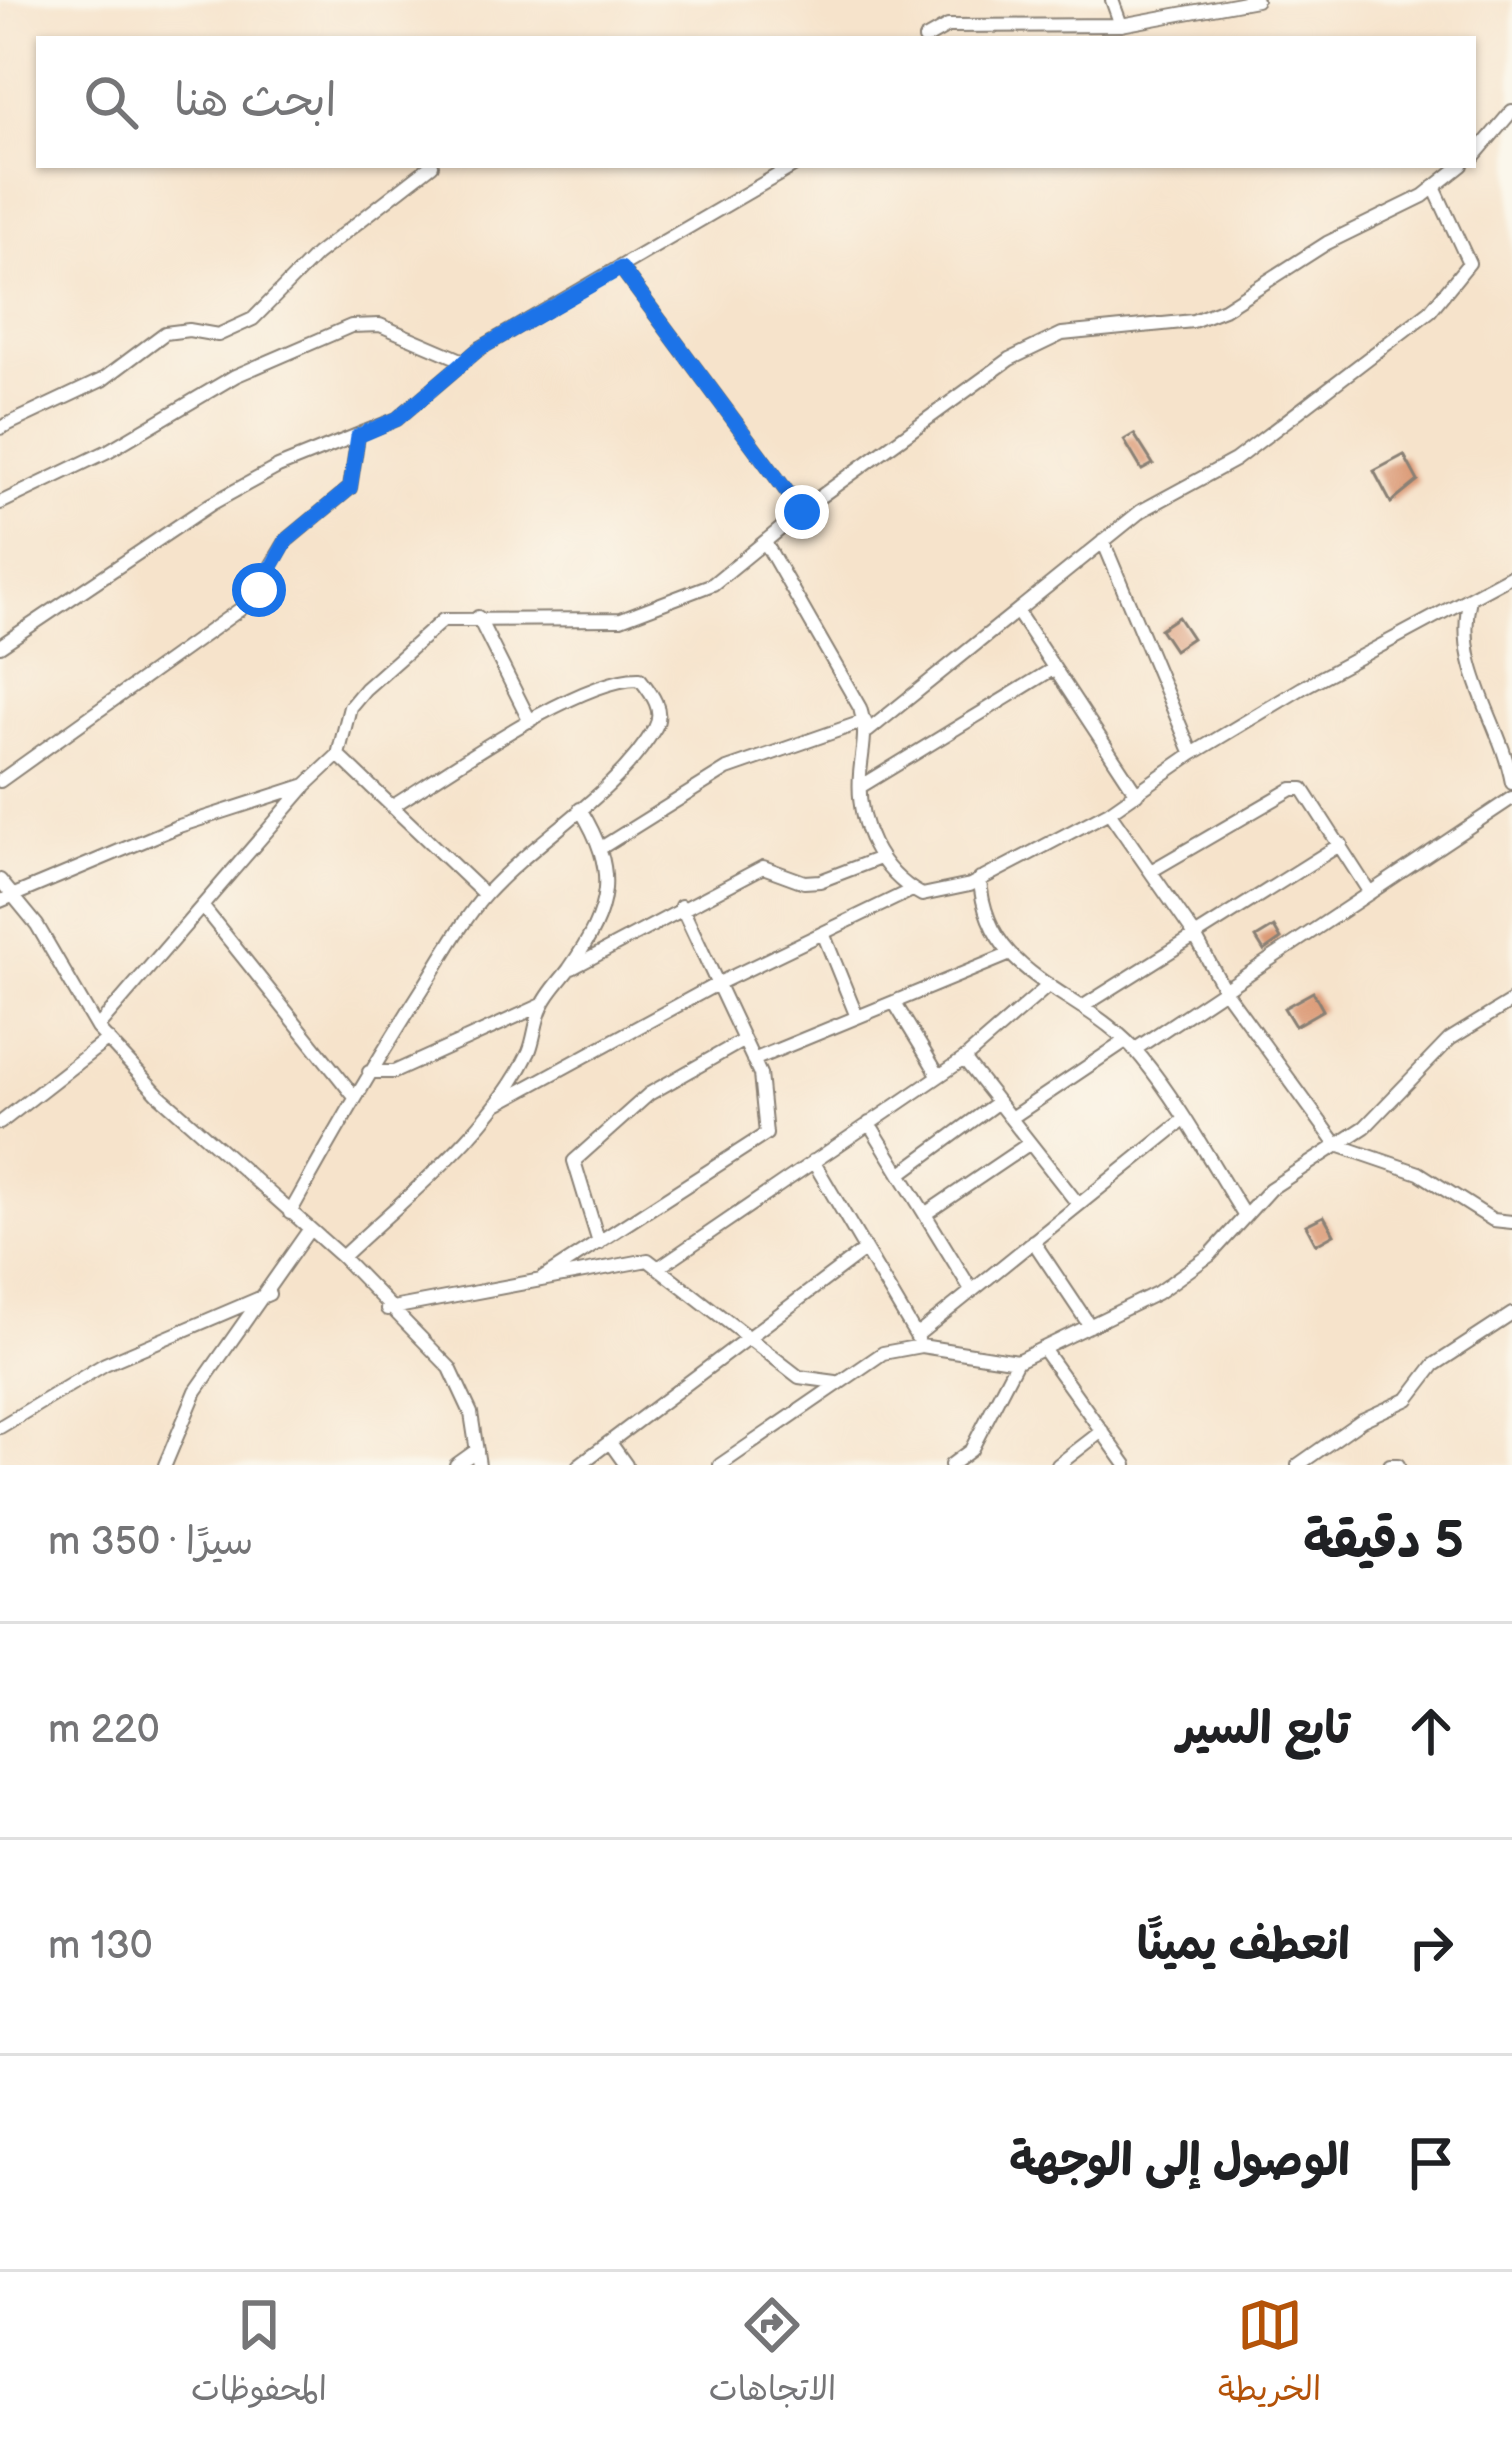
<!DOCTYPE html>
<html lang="ar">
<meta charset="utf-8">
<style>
:root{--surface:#fff;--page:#f6f6f6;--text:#202124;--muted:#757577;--line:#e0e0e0;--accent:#b45309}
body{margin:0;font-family:"Balsamiq Sans","Playpen Sans Arabic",sans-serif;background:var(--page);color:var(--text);direction:rtl}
.stop{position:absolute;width:36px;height:36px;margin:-27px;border:9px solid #1a73e8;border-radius:50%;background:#fff}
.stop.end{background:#1a73e8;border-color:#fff;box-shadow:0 3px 12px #0008}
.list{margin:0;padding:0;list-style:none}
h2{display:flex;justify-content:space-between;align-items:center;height:156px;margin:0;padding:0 48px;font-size:51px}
h2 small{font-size:39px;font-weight:400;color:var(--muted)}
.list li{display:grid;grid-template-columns:78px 1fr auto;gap:36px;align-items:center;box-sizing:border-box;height:216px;padding:0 48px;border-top:3px solid var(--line)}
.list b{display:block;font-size:45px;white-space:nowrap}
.list em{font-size:39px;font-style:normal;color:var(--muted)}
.icon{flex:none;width:66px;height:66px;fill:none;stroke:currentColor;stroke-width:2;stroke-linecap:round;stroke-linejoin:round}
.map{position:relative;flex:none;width:1512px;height:1465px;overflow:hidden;direction:ltr}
.search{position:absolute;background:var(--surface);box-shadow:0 3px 9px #0004;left:36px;right:36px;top:36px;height:132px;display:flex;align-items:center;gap:30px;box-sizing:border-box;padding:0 42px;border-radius:0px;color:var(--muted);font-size:45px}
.sheet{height:804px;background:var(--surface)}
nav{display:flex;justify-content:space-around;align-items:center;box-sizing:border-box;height:168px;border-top:3px solid var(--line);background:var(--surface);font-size:33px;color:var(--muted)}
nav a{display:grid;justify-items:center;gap:6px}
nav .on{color:var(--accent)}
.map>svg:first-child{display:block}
</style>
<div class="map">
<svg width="1512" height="1465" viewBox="0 0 1512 1465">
<rect width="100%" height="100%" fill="#fbf7ec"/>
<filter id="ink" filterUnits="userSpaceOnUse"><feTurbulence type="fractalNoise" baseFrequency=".00833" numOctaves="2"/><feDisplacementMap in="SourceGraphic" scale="24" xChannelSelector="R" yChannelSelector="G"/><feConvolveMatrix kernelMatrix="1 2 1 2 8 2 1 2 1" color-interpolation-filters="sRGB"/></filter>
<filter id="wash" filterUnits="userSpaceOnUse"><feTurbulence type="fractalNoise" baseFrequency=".004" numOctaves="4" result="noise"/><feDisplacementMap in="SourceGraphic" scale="48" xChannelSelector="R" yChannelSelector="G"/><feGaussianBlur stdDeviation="2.7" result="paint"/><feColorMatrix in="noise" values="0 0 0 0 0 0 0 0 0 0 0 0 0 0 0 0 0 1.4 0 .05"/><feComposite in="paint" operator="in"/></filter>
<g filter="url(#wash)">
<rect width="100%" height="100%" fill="#f6e3cb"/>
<g id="blocks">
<!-- building -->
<path fill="#db9a76" d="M1134,434L1153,464L1142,470L1124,440Z
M1404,455L1418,481L1391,503L1374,471Z
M1178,617L1192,638L1174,650L1160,629Z
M1274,927L1281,939L1264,951L1256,938Z
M1313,992L1323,1010L1295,1026L1284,1008Z
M1324,1216L1334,1234L1316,1244L1306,1225Z"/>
</g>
</g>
<g filter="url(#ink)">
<use href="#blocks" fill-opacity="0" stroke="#898074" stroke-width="3"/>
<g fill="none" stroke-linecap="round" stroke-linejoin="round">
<!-- minor casing -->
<g stroke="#898074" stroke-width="16">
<path id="minor" d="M1112,0L1121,25
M925,39L948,26L1121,25L1256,0
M1473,157L1512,111
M621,268L802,512
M0,428L102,380L165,333L189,330L218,335L253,319L316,255L432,165
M0,503L108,451L235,376L351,326L380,325L464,361
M1103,541L1192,754
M766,544L860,708C868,733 862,749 860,774C856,823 879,872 922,895L970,885L1109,812L1192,754L1302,688L1512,575
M1470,598C1453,668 1500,718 1512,783
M1018,613L1137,794
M478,617L530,721
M0,646L211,504L278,467L397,419L479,349L795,165
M868,731L1141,511L1235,460L1430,311L1469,263L1434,187
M338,755L485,895
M0,781L249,603L286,541L350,488L358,436
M860,787L1053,669
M1109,812L1194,934L1225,991L1337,1145L1419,1173L1493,1220L1512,1222
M604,846L727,769L865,721
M1151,871L1292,789H1303L1370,893
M980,879C986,982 1087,989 1142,1058C1181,1106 1211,1163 1244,1215
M0,880L37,925L97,1028L159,1095L342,1257L450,1368L471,1413L479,1465
M0,901L179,826L306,785L338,755L350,707L365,689L443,620L621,619L713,584L817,499L1010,359L1062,334L1193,321L1224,309L1327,243L1423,196L1462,165
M202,906L354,1096
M823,933L857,1017
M572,968L763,867L804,882L820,881L880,858
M894,1002L939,1076
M1082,1007L1341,844
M97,1028L304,788
M1134,1050L1512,798
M964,1059L1078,1204
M753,1060L1008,955
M369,1072H394L542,1005
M497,1104L717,984L912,890
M1011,1118L1124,1042
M0,1123L108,1039
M869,1123L972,1291
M813,1161L918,1339
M900,1174L998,1102
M290,1213C333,1135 377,1060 425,985C444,955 462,921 486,894C538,837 615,796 655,728C665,710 651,693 640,679C580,677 446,773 393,806
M925,1214L1030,1143
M1033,1241L1090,1326
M599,1243L574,1161L649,1094L744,1040
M342,1257C406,1196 490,1133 529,1052C535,1038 535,1021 542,1007C547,994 560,981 569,969C611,909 619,872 580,809
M661,1266L964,1059L1049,985
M543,1278L766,1134L760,1074L681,906
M387,1309L648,1260L799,1377L836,1382
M916,1336L1184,1120
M1043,1349L1126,1465
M0,1427L105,1364L269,1294
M611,1444L626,1465
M165,1465L196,1391L309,1230
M456,1465L477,1450
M579,1465L863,1251
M720,1465L883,1353L921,1346L1017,1361L1157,1293L1210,1255L1270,1189L1365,1127L1450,1039L1512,1001
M951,1465L971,1450L1017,1361
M1058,1465L1102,1431
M1298,1465L1362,1420L1408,1399L1434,1365L1512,1314
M1390,1465H1398"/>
</g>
<!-- minor -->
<use href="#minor" stroke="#fff" stroke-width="12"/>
</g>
</g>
<g fill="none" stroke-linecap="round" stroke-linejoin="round" filter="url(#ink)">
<!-- route -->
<path stroke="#1a73e8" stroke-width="15" d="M259,590L286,541L350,488L358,436L397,419L479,349L621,268L802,512"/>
</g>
</svg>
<div class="stop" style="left:259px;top:590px"></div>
<div class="stop end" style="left:802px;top:512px"></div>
<div class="search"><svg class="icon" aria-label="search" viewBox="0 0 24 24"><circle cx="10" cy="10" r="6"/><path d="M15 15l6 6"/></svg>ابحث هنا</div>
</div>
<section class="sheet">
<h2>5 دقيقة<small>سيرًا · 350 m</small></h2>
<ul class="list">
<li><svg class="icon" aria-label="ahead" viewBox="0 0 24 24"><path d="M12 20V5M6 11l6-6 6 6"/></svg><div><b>تابع السير</b></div><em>220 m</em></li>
<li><svg class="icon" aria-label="right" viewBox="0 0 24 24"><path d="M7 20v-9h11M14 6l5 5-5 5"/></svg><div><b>انعطف يمينًا</b></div><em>130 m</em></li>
<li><svg class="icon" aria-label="arrive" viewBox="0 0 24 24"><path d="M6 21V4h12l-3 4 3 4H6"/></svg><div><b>الوصول إلى الوجهة</b></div></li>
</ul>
</section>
<nav>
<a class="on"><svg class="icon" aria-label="map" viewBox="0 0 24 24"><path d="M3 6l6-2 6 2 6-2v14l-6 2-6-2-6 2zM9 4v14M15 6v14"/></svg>الخريطة</a>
<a><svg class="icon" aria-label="directions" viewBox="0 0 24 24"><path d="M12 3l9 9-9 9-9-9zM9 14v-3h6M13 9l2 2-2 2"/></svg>الاتجاهات</a>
<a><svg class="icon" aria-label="saved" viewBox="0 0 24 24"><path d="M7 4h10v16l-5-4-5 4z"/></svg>المحفوظات</a>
</nav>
